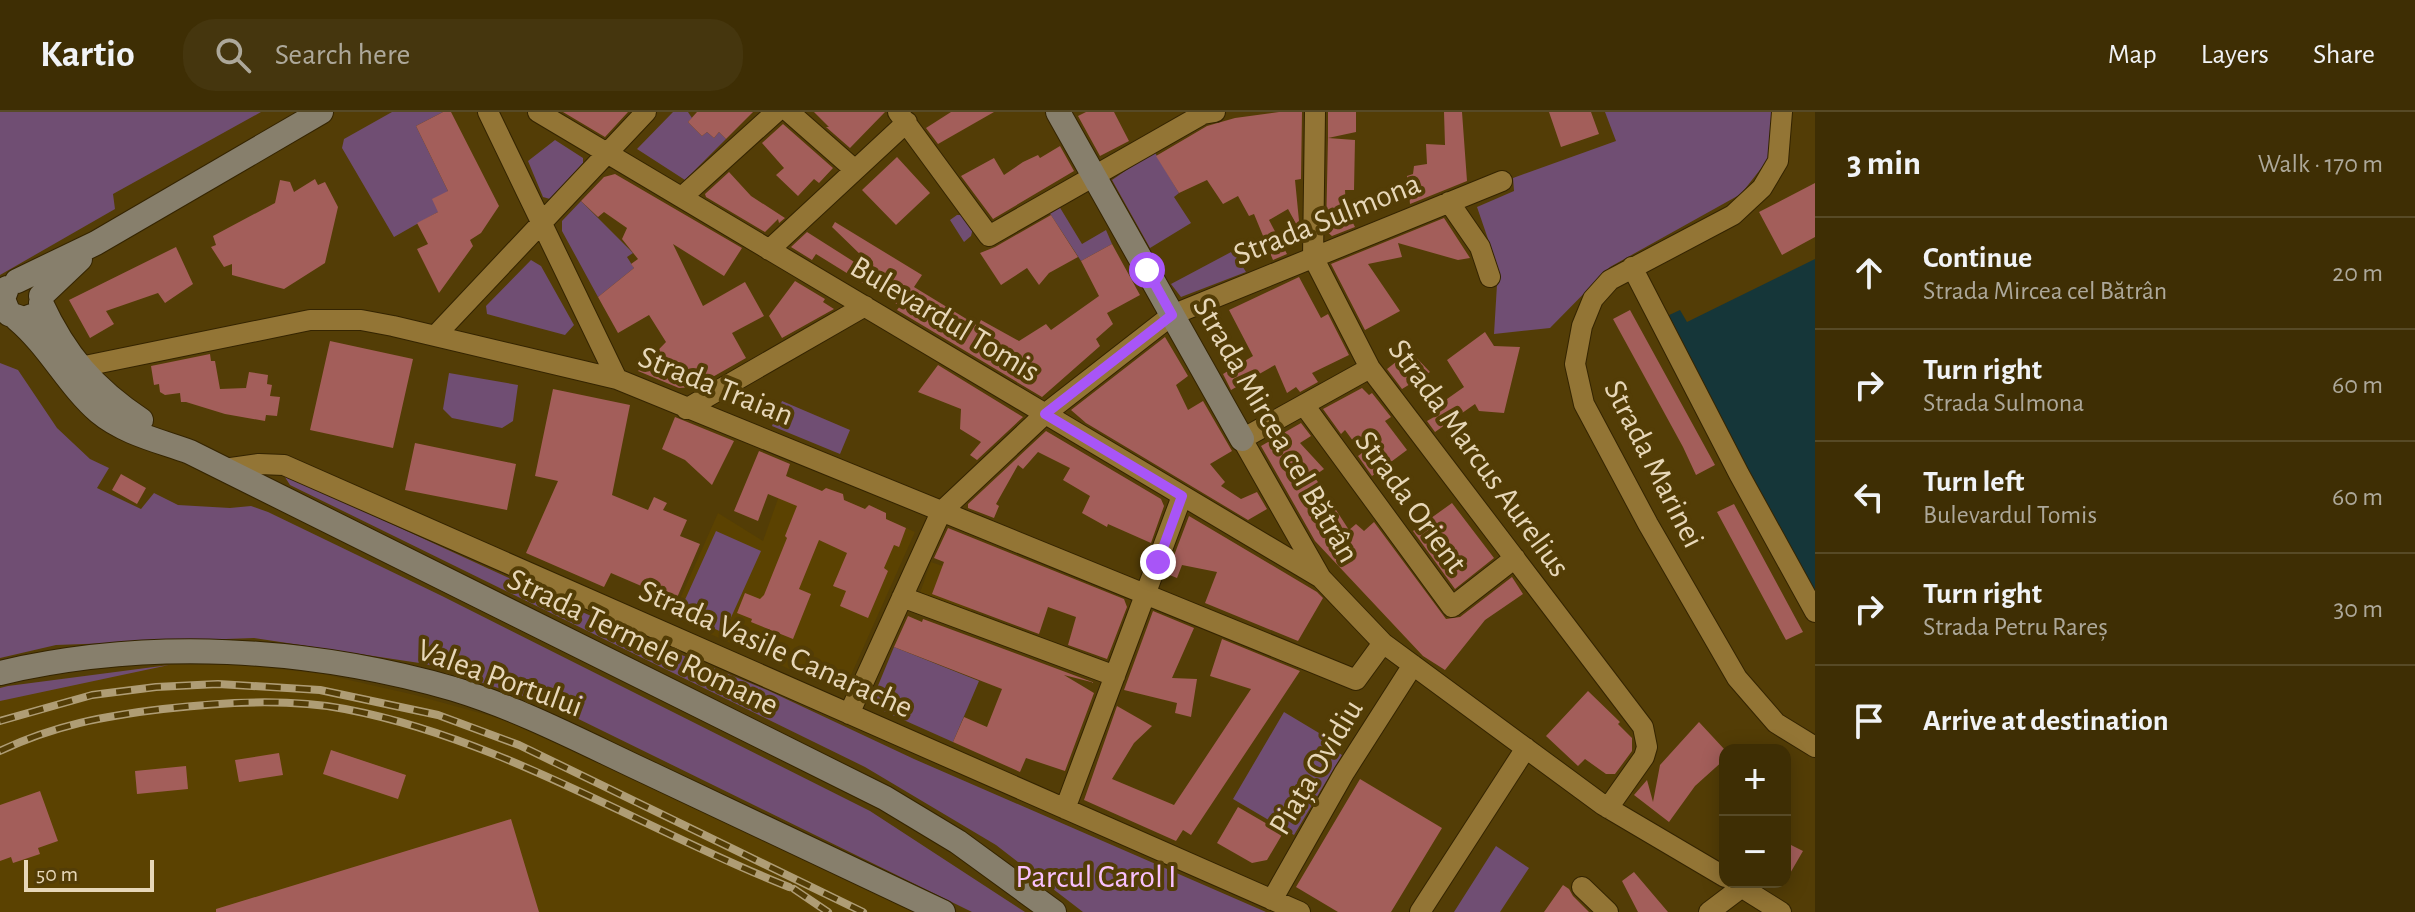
<!DOCTYPE html>
<meta charset="utf-8">
<style>
:root{--surface:#3e2e04;--page:#45360e;--text:#f1f3f6;--muted:#ada89a;--line:#574a26}
body{margin:0;font-family:"Alegreya Sans",sans-serif;background:var(--page);color:var(--text)}
.controls{position:absolute;right:24px;bottom:24px;display:grid;overflow:hidden;border-radius:16px;box-shadow:0 4px 20px #0003}
.controls button{width:72px;height:72px;display:grid;place-items:center;padding:0;border:0;border-bottom:2px solid var(--line);background:var(--surface);color:var(--text);font:40px sans-serif}
.scale{position:absolute;left:24px;bottom:20px;width:130px;box-sizing:border-box;padding-left:8px;border:4px solid #e7d7b8;border-top:0;font-size:22px;line-height:28px;white-space:nowrap;color:#e7d7b8;-webkit-text-stroke:6px #533d06;paint-order:stroke}
.stop{position:absolute;width:24px;height:24px;margin:-18px;border:6px solid #a855f7;border-radius:50%;background:#fff}
.stop.end{background:#a855f7;border-color:#fff;box-shadow:0 2px 8px #0008}
.list{margin:0;padding:0;list-style:none}
h2{display:flex;justify-content:space-between;align-items:center;height:104px;margin:0;padding:0 32px;font-size:34px}
h2 small{font-size:26px;font-weight:400;color:var(--muted)}
.list li{display:grid;grid-template-columns:52px 1fr auto;gap:24px;align-items:center;box-sizing:border-box;height:112px;padding:0 32px;border-top:2px solid var(--line)}
.list b{display:block;font-size:30px;white-space:nowrap}
.list p{margin:0;font-size:26px;white-space:nowrap;color:var(--muted)}
.list em{font-size:26px;font-style:normal;color:var(--muted)}
.icon{flex:none;width:44px;height:44px;fill:none;stroke:currentColor;stroke-width:2;stroke-linecap:round;stroke-linejoin:round}
.map{position:relative;flex:none;width:1815px;height:800px;overflow:hidden}
header{display:flex;align-items:center;gap:48px;box-sizing:border-box;height:112px;padding:0 40px;background:var(--surface);border-bottom:2px solid var(--line)}
header strong{font-size:38px}
nav{display:flex;gap:44px;margin-inline-start:auto;font-size:28px}
.search{width:560px;height:72px;background:var(--page);display:flex;align-items:center;gap:20px;box-sizing:border-box;padding:0 28px;border-radius:32px;color:var(--muted);font-size:30px}
main{display:flex}
aside{flex:1;background:var(--surface)}
.map>svg:first-child{display:block}
</style>
<header>
<strong>Kartio</strong>
<div class="search"><svg class="icon" aria-label="search" viewBox="0 0 24 24"><circle cx="10" cy="10" r="6"/><path d="M15 15l6 6"/></svg>Search here</div>
<nav><a>Map</a><a>Layers</a><a>Share</a></nav>
</header>
<main>
<div class="map">
<svg width="1815" height="800" viewBox="0 0 1815 800">
<rect width="100%" height="100%" fill="#533d06"/>
<!-- built -->
<path fill="#5b4201" d="M786,364L822,379L827,376L843,382L844,388L865,397L869,393L886,401V407L915,420L843,581L672,505L718,401L763,429Z
M931,450L987,469L979,478L970,503L918,486Z
M169,553H242L323,562L415,583L498,606L576,638L917,800H0V576Z"/>
<!-- green -->
<path fill="#704e73" d="M0,0H261L113,82L115,97L0,163Z
M392,0H443L416,14L448,79L438,100L394,125L342,36L344,27Z
M673,0H688L692,6L688,10L702,24L707,20L714,26L719,20L726,27L685,68L637,37Z
M1605,0H1773L1770,45L1741,82L1610,155L1550,216L1494,222L1498,156L1477,95L1514,79L1513,66L1616,29Z
M555,28L583,46V51L550,87L543,85L528,49Z
M1154,39L1179,81L1174,85L1191,111L1150,136L1112,68Z
M581,89L633,141L627,145L634,156L598,185L562,119V109Z
M1059,94L1082,132L1106,118L1112,132L1081,149L1049,100Z
M957,103H962L973,116L971,124L964,130L950,108Z
M1233,139L1246,160L1181,185L1171,172Z
M531,148L541,154L574,213L565,223L487,202L486,194Z
M0,251L18,258L57,316L90,347L109,356L97,376L141,397L154,381L178,393L230,396L251,394L268,400L442,484L870,699L1025,800H972L552,594L426,552L254,526L56,533L0,546Z
M449,261L518,273L513,309L502,316L452,306L443,297Z
M782,289L850,318L840,342L772,314Z
M283,362L628,521L767,578L914,647L1266,800H1083L996,733L865,655L290,373Z
M716,419L761,439L724,521L679,501Z
M894,535L979,569L953,630L870,593Z
M169,553L0,589V576L8,574Z
M1284,600L1324,624L1321,630L1342,643L1294,723L1233,687Z
M1496,734L1529,756L1500,800H1454Z"/>
<!-- water -->
<path fill="#153639" d="M1815,147V483L1665,205L1680,198L1687,210Z"/>
<!-- building -->
<path fill="#a35e5a" d="M443,0H451L499,94L481,121L470,128L473,134L439,181L417,137L428,132L417,111L438,100L432,87L448,79L416,14Z
M563,0H628L605,25Z
M697,0H753L726,27L719,20L714,26L707,20L702,24L688,10Z
M814,0H885L850,36L826,15H829Z
M951,0H994L938,32L926,16Z
M1086,0H1114L1129,29L1100,44L1078,4Z
M1279,0H1302L1301,67L1295,68L1300,119L1288,97L1269,108L1287,142L1273,148L1254,102L1249,104L1238,84L1223,92L1207,68L1179,81L1156,44L1207,14L1235,6Z
M1328,0H1356V20L1328,26Z
M1444,0H1462L1467,69L1410,92L1407,64L1413,62L1414,54L1427,52L1426,32L1445,33Z
M1549,0H1591L1599,22L1561,35Z
M783,12L833,56L819,71L814,67L798,84L776,63L784,56L762,31Z
M1328,26L1355,28L1354,78H1345L1346,97L1355,115L1332,124L1326,119Z
M1060,34L1074,59L993,107L961,64L994,46L1004,63L1023,50L1038,43L1040,46Z
M897,45L930,81L896,113L862,78Z
M729,60L751,84L785,106L779,111L778,107L765,120L706,85L705,82Z
M615,62L742,136L724,164L673,132L703,194L745,170L764,204L732,221L746,246L695,275L679,276L638,259L666,230L649,203L618,221L598,185L634,156L631,152L638,147L622,127L627,116L604,100L598,105L581,89L604,65Z
M315,67L318,73L325,70L338,95L325,151L284,177L232,163V152L224,155L211,135L216,133L213,124L275,91L280,68L290,70L294,80Z
M1815,71V125L1782,143L1759,100Z
M1051,103L1078,145L1049,161L1039,173L1027,156L1001,173L980,141L995,135Z
M1444,106L1470,146L1458,148L1398,131L1402,145L1368,152L1400,199L1365,218L1331,152Z
M835,110L922,163L914,175L978,214L981,208L1019,229L1046,212L1051,218L1099,184L1081,149L1112,132L1140,183L1107,201L1113,212L1096,227L1100,234L1042,285L897,198L900,194L816,142L812,148L791,135L807,120L859,153L864,146L832,115Z
M176,135L193,172L165,191L158,181L106,199L114,212L90,226L69,188Z
M1299,165L1321,206L1328,202L1349,243L1312,261L1318,270L1300,280L1296,275L1287,281L1275,253L1231,278L1223,262L1253,244L1229,198Z
M795,169L825,187L823,190L834,197L782,226L769,204Z
M1630,198L1715,353L1696,363L1683,335L1613,207Z
M1485,220L1494,234L1520,235L1504,301L1479,299L1475,292L1435,320L1427,309L1434,305L1430,299L1464,275L1447,248Z
M1165,225L1188,264L1176,273L1188,298L1203,289L1232,339L1210,352L1225,370L1221,374L1241,387L1257,380L1267,397L1248,408L1086,311L1071,298Z
M330,229L413,247L393,336L310,318Z
M1410,239L1430,260L1402,277L1387,257Z
M210,242L211,249H215L220,277L246,276L249,260L268,263L267,272L272,273L270,284L280,285L277,304L266,303L265,309L225,302L186,290H181L180,281L165,283L160,280L159,272L154,273L151,254Z
M938,253L1023,305L977,348L970,343L981,330L960,317L961,297L918,280Z
M1362,276L1369,283L1372,281L1391,305L1385,309L1407,338L1372,364L1358,344L1362,341L1345,318L1341,322L1323,297Z
M553,277L630,293L612,383L648,398L654,385L667,391L663,398L687,408L680,424L700,432L673,495L650,485L653,479L611,461L604,475L526,441L558,369L535,364Z
M675,305L734,329L712,373L685,348L662,337Z
M1301,311L1311,324L1300,331L1324,357L1314,364L1349,418L1356,412L1364,419L1374,410L1446,507L1460,505L1512,465L1523,482L1485,508L1445,558L1423,544L1315,429L1261,334Z
M1046,319L1161,387L1164,394L1151,431L1108,412L1107,415L1082,401L1090,384L1063,368L1070,356L1038,340L1023,357L1018,353L996,392L999,394L994,406L968,396V392Z
M415,331L516,352L507,398L405,378Z
M759,339L790,352L786,364L822,379L826,376L843,382L844,388L865,397L869,393L886,401V407L906,416L899,435L894,433L884,456L888,459L868,506L840,494L846,479L833,474L847,441L819,428L799,477L811,482L793,527L751,510L752,507L737,501L745,481L760,487L764,483L787,426L785,424L797,394L768,382L758,409L734,399Z
M121,362L146,376L137,392L112,378Z
M1452,391L1494,446L1455,477L1413,419Z
M1734,392L1803,520L1786,528L1717,400Z
M1189,404L1317,480L1323,486L1298,529L1205,491L1217,460L1182,453L1177,466L1167,462Z
M948,416L1124,487L1127,495L1107,547L1068,533L1076,505L1048,495L1039,522L932,482L944,450L934,446Z
M1153,499L1194,516L1172,566L1197,567L1191,605L1175,601L1177,591L1124,578Z
M908,504L922,510L923,507L1095,571L1064,563L1094,581L1065,659L1026,646L1020,660L953,630L964,605L987,615L1002,577L894,535Z
M1222,527L1300,559L1191,723L1183,718L1176,729L1084,688L1117,594L1152,614L1134,631L1112,667L1174,693L1251,577L1210,564Z
M1588,579L1620,610L1618,612L1632,626V639L1615,662H1606L1585,647L1578,654L1546,624Z
M1699,610L1725,638V647L1695,674L1669,710L1634,683L1647,668L1653,690L1660,653Z
M331,638L406,663L398,687L323,662Z
M279,641L283,663L239,670L235,648Z
M186,654L188,677L137,682L135,659Z
M1360,667L1442,716L1391,800H1338L1296,775Z
M40,679L58,729L38,736L40,742L13,751L11,745L0,749V693Z
M1238,695L1283,721L1267,748L1252,751L1217,731Z
M511,707L539,800H216V797Z
M1785,730L1803,739L1785,770Z
M1634,760L1668,800H1638L1622,769Z
M1563,773L1569,777L1573,784L1589,800H1544Z"/>
<g fill="none" stroke-linecap="round" stroke-linejoin="round">
<!-- street casing -->
<g stroke="#342401" stroke-width="22">
<path id="street" d="M488,0L617,267
M538,0L1321,466
M789,0L855,58
M898,0L989,124L1203,2L1215,0
M1315,0L1313,145L1370,256L1643,615L1647,635L1644,645L1608,696
M1782,0L1778,49L1762,76L1733,103L1610,168L1593,187L1582,214L1575,252L1584,292L1648,412L1737,566L1776,611L1815,635
M682,85L776,0
M1449,90L1480,135L1490,165
M769,138L907,10
M1632,155L1739,362L1815,500
M435,224L646,0
M80,255L310,208H361L393,214L617,267L1356,568L1383,531
M1370,256L1242,327L1321,466L1383,531L1603,693L1725,765
M1304,293L1452,495L1515,446
M686,297L865,194
M224,357L259,352L284,353L1300,800
M902,485L1115,564
M849,602L941,400L1045,302L1172,203L1502,69
M1065,697L1182,384
M1733,770L1781,800
M1582,775L1608,800
M1272,788L1344,661L1413,553
M1420,800L1526,636
M1709,800L1742,775"/>
</g>
<!-- secondary casing -->
<g stroke="#342401" stroke-width="26">
<path id="secondary" d="M1058,0L1242,327
M17,169L96,131L321,0
M7,176L3,187L9,202L24,207L32,204
M41,184L80,147
M41,191C65,243 94,277 141,308
M17,207C49,234 68,273 99,300C124,321 160,329 190,340L885,686L958,730L1054,800
M0,561C149,526 307,535 454,577C523,598 588,633 653,663C750,709 847,754 943,800"/>
</g>
<!-- street -->
<use href="#street" stroke="#937535" stroke-width="20"/>
<!-- secondary -->
<use href="#secondary" stroke="#877f6c" stroke-width="24"/>
<!-- rail casing -->
<g stroke="#af9d75" stroke-width="8">
<path id="rail" d="M0,609L92,583L156,575L218,572L320,578L438,603L519,633L863,800
M0,639C55,613 104,604 163,597C222,590 287,586 345,597C503,627 642,717 789,775
M794,777L828,800"/>
</g>
<!-- rail -->
<use href="#rail" stroke="#533d06" stroke-width="5" stroke-dasharray="15" stroke-linecap="butt"/>
</g>
<g fill="none" stroke-linecap="round" stroke-linejoin="round">
<!-- route -->
<path stroke="#a855f7" stroke-width="10" d="M1147,158L1172,203L1045,302L1182,384L1158,450"/>
</g>
<g text-anchor="middle" dominant-baseline="central" stroke-width="8" stroke-linejoin="round" paint-order="stroke">
<!-- street labels -->
<g font-size="32" fill="#e7d7b8" stroke="#533d06">
<text transform="translate(1327 107) rotate(-22)">Strada Sulmona</text>
<text transform="translate(945 207) rotate(31)">Bulevardul Tomis</text>
<text transform="translate(716 274) rotate(22)">Strada Traian</text>
<text transform="translate(1276 318) rotate(60)">Strada Mircea cel Bătrân</text>
<text transform="translate(1479 346) rotate(54)">Strada Marcus Aurelius</text>
<text transform="translate(1654 352) rotate(63)">Strada Marinei</text>
<text transform="translate(1411 390) rotate(54)">Strada Orient</text>
<text transform="translate(643 530) rotate(26)">Strada Termele Romane</text>
<text transform="translate(776 537) rotate(24)">Strada Vasile Canarache</text>
<text transform="translate(500 566) rotate(20)">Valea Portului</text>
<text transform="translate(1316 655) rotate(-59)">Piața Ovidiu</text>
</g>
<!-- park labels -->
<g font-size="32" fill="#f8c0fd" stroke="#533d06">
<text x="1096" y="765">Parcul Carol I</text>
</g>
</g>
</svg>
<div class="controls">
<button>+</button>
<button>−</button>
</div>
<div class="scale">50 m</div>
<div class="stop" style="left:1147px;top:158px"></div>
<div class="stop end" style="left:1158px;top:450px"></div>
</div>
<aside>
<h2>3 min<small>Walk · 170 m</small></h2>
<ul class="list">
<li><svg class="icon" aria-label="ahead" viewBox="0 0 24 24"><path d="M12 20V5M6 11l6-6 6 6"/></svg><div><b>Continue</b><p>Strada Mircea cel Bătrân</p></div><em>20 m</em></li>
<li><svg class="icon" aria-label="right" viewBox="0 0 24 24"><path d="M7 20v-9h11M14 6l5 5-5 5"/></svg><div><b>Turn right</b><p>Strada Sulmona</p></div><em>60 m</em></li>
<li><svg class="icon" aria-label="left" viewBox="0 0 24 24"><path d="M17 20v-9H6M10 6l-5 5 5 5"/></svg><div><b>Turn left</b><p>Bulevardul Tomis</p></div><em>60 m</em></li>
<li><svg class="icon" aria-label="right" viewBox="0 0 24 24"><path d="M7 20v-9h11M14 6l5 5-5 5"/></svg><div><b>Turn right</b><p>Strada Petru Rareș</p></div><em>30 m</em></li>
<li><svg class="icon" aria-label="arrive" viewBox="0 0 24 24"><path d="M6 21V4h12l-3 4 3 4H6"/></svg><div><b>Arrive at destination</b></div></li>
</ul>
</aside>
</main>
